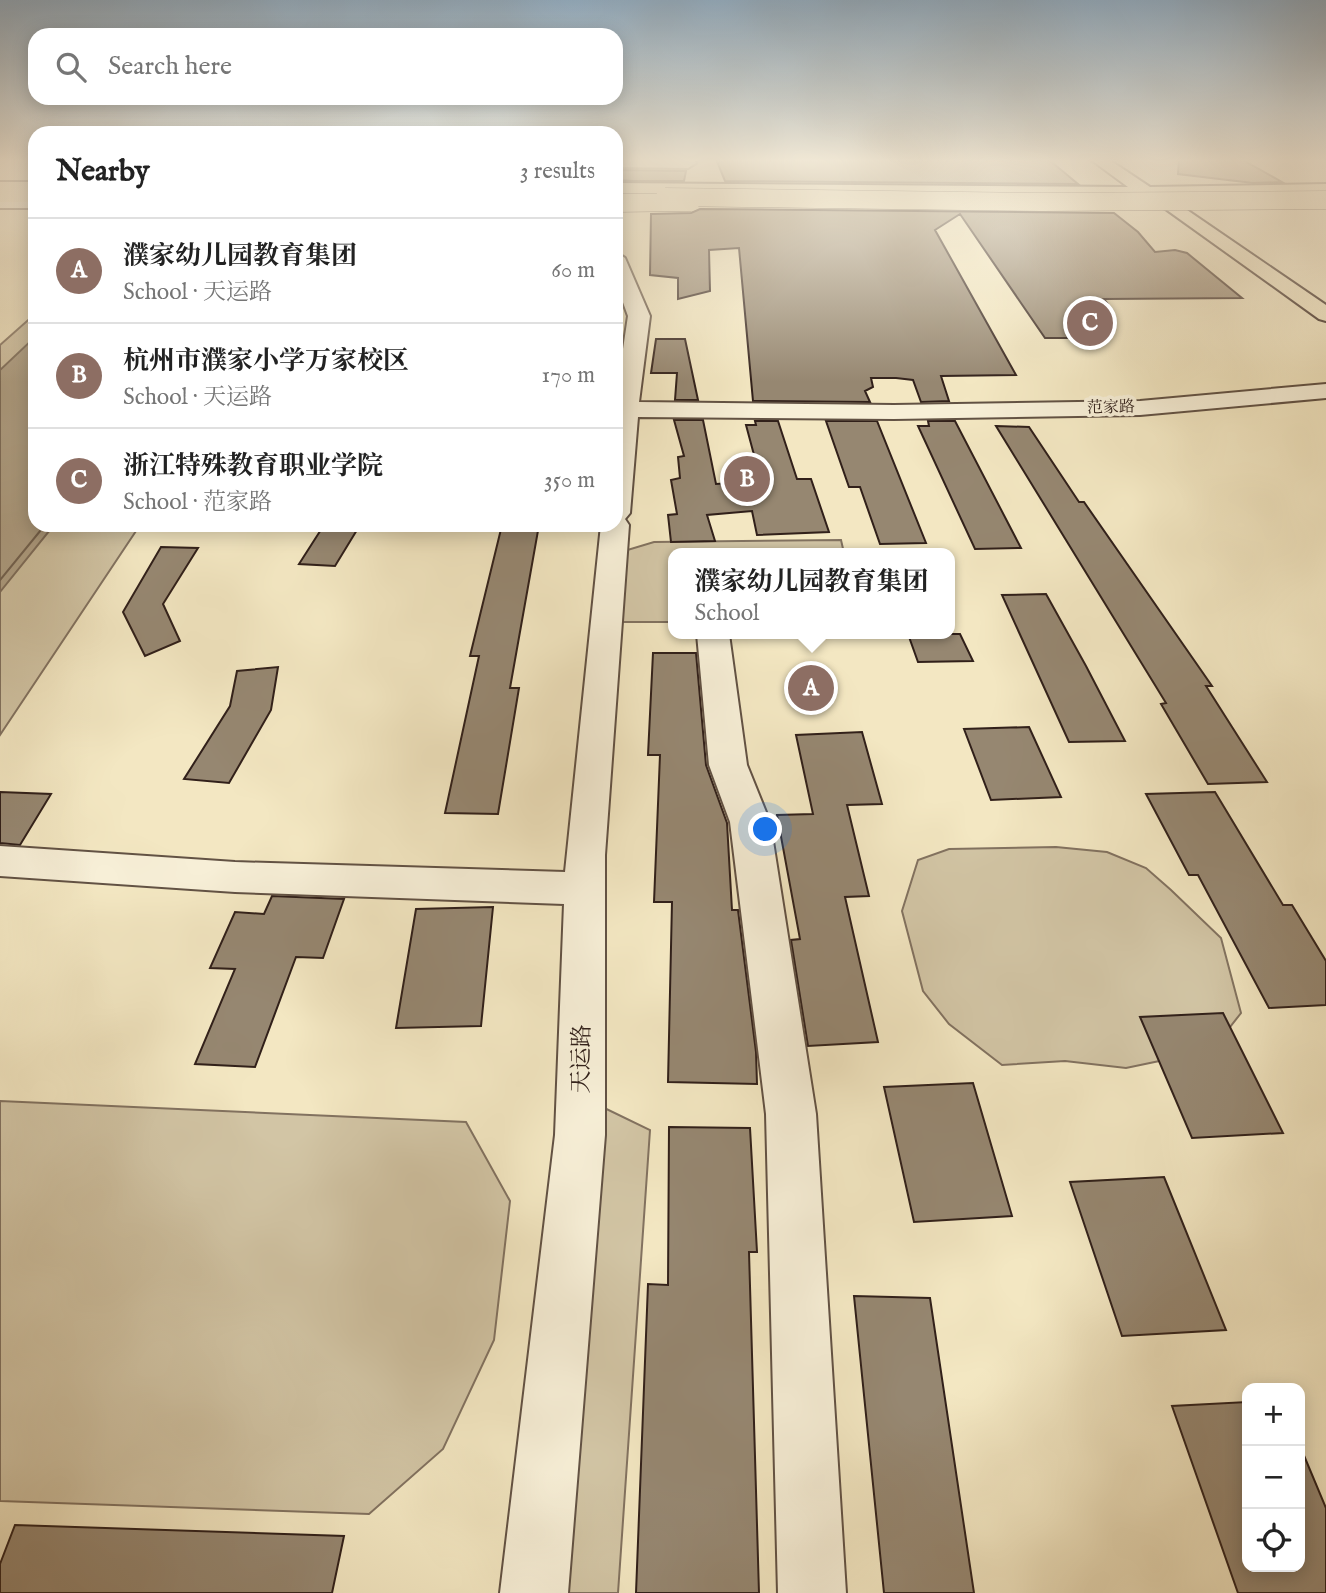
<!DOCTYPE html>
<meta charset="utf-8">
<style>
:root{--surface:#fff;--page:#f6f6f6;--text:#222;--muted:#767676;--line:#e0e0e0;--accent:#2563eb}
body{margin:0;font-family:"IM FELL English","Noto Serif SC",serif;background:var(--page);color:var(--text)}
.controls{position:absolute;right:21px;bottom:21px;display:grid;overflow:hidden;border-radius:14px;box-shadow:0 4px 18px #0003}
.controls button{width:63px;height:63px;display:grid;place-items:center;padding:0;border:0;border-bottom:2px solid var(--line);background:var(--surface);color:var(--text);font:35px sans-serif}
.you{position:absolute;left:766px;top:830px;width:24px;height:24px;margin:-18px;border:5px solid #fff;border-radius:50%;background:#1a73e8;box-shadow:0 0 0 10px #1a73e833}
.badge{display:grid;place-items:center;width:46px;height:46px;border-radius:50%;background:var(--accent);color:#fff;font-size:23px;font-weight:700}
.pin{position:absolute;translate:-50% -50%;border:4px solid #fff;box-shadow:0 2px 7px #0006}
.popup{position:absolute;left:668px;top:548px;width:287px;height:91px;box-sizing:border-box;display:grid;place-content:center;border-radius:14px;background:var(--surface);filter:drop-shadow(0 2px 5px #0005);font-size:23px;white-space:nowrap;color:var(--muted)}
.popup b{font-size:26px;color:var(--text)}
.popup::after{content:'';position:absolute;left:50%;top:100%;margin-left:-14px;border:14px solid transparent;border-top-color:var(--surface)}
.list{margin:0;padding:0;list-style:none}
h2{display:flex;justify-content:space-between;align-items:center;height:91px;margin:0;padding:0 28px;font-size:30px}
h2 small{font-size:23px;font-weight:400;color:var(--muted)}
.list li{display:grid;grid-template-columns:46px 1fr auto;gap:21px;align-items:center;box-sizing:border-box;height:105px;padding:0 28px;border-top:2px solid var(--line)}
.list b{display:block;font-size:26px;white-space:nowrap}
.list p{margin:0;font-size:23px;white-space:nowrap;color:var(--muted)}
.list em{font-size:23px;font-style:normal;color:var(--muted)}
.icon{flex:none;width:38px;height:38px;fill:none;stroke:currentColor;stroke-width:2;stroke-linecap:round;stroke-linejoin:round}
.map{position:relative;flex:none;width:1326px;height:1593px;overflow:hidden}
.search{position:absolute;background:var(--surface);box-shadow:0 4px 18px #0003;left:28px;top:28px;width:595px;height:77px;display:flex;align-items:center;gap:18px;box-sizing:border-box;padding:0 24px;border-radius:21px;color:var(--muted);font-size:26px}
.panel{position:absolute;background:var(--surface);box-shadow:0 4px 18px #0003;left:28px;top:126px;width:595px;height:406px;border-radius:21px}
.map>svg:first-child{display:block}
</style>
<div class="map">
<svg width="1326" height="1593" viewBox="0 0 1326 1593">
<rect width="100%" height="100%" fill="#f3e7c2"/>
<filter id="stains"><feTurbulence type="fractalNoise" baseFrequency=".00286" numOctaves="4"/><feColorMatrix values="0 0 0 0 .2 0 0 0 0 .09 0 0 0 0 .02 0 0 0 .5 -.17"/></filter>
<radialGradient id="worn" r=".72"><stop offset=".6" stop-color="#630" stop-opacity="0"/><stop offset="1" stop-color="#630" stop-opacity=".3"/></radialGradient>
<!-- green -->
<path fill="#d2c5a5" stroke="#827260" stroke-width="2" d="M35,314V525H140L0,735V345Z
M841,540L844,553H673V622H616L624,551L654,542Z
M1056,847L1107,852L1146,868L1171,890L1221,938L1241,1013L1212,1050L1126,1068L1065,1061L1002,1065L949,1024L923,991L902,911L918,860L949,849Z
M0,1101L466,1122L510,1201L494,1340L443,1449L369,1514L0,1501Z
M592,1102L650,1130L618,1593H542Z"/>
<!-- water -->
<path fill="#b1a389" stroke="#7e6f5d" stroke-width="2" d="M35,337V525H54L0,592V370Z"/>
<g fill="none" stroke-linecap="round" stroke-linejoin="round">
<!-- shore -->
<path stroke="#716252" stroke-width="2" d="M0,580L45,525"/>
</g>
<!-- building -->
<path fill="#968771" stroke="#31201a" stroke-width="2" d="M716,159H1048L1078,184L725,181Z
M1179,159H1241L1282,182L1253,183L1178,174Z
M616,170L686,171L684,181H633L616,180Z
M700,209L1114,213L1138,232L1155,252L1175,250L1187,253L1242,298L1104,299L1107,303H1097L1108,316L1077,317L1094,338H1045L960,214L935,230L1016,375L941,376L949,401L921,402L913,380L896,378H871L873,387L865,391L870,402L753,401L739,248L709,250L710,291L678,299V278L650,275L651,214L691,213Z
M656,339H685L698,400H675L677,373H651Z
M674,420H703L716,484L761,481L746,425H756L755,421H778L797,479H811L829,532L757,535L752,511L707,515L715,541L671,542L668,515L677,514L671,480L680,478L678,457L684,456Z
M826,421H877L926,543L880,544L860,487H849Z
M928,421H955L1021,548L975,549L918,426H929Z
M996,426L1029,427L1079,502H1084L1212,686H1206L1267,782L1208,784L1161,704L1166,703Z
M324,525H360L335,566L299,564Z
M502,525H539L510,688H519L498,814L445,813L479,656H470Z
M161,547L198,548L163,604L180,641L145,656L123,612Z
M1046,594L1086,666L1125,741L1069,742L1002,595Z
M908,634H960L973,661L918,662Z
M653,653H696L706,765L727,823L732,910H738L756,1052L757,1084L668,1082L672,902H654L660,755H648Z
M278,667L271,710L229,783L184,779L230,706L237,671Z
M1029,727L1061,797L991,800L964,729Z
M862,732L882,804L847,805L869,896L845,897L878,1042L808,1046L791,940L800,939L777,815L813,814L796,735Z
M0,792L51,794L20,845L0,843Z
M1215,792L1283,905H1292L1326,961V1005L1269,1008L1198,875H1189L1146,794Z
M272,896L344,899L323,958L296,957L255,1067L195,1064L235,969L210,968L235,912L264,914Z
M493,907L481,1026L396,1028L416,909Z
M1223,1013L1283,1133L1192,1138L1140,1017Z
M973,1083L1012,1216L914,1222L884,1087Z
M669,1127L750,1128L757,1252H749L759,1593H636L648,1284L668,1285Z
M1164,1177L1226,1330L1122,1336L1070,1182Z
M854,1296L930,1298L974,1593H884Z
M1247,1402V1567H1300V1446L1326,1508V1593H1238L1172,1406Z
M15,1525L344,1536L332,1593H0V1564Z"/>
<g fill="none" stroke-linecap="round" stroke-linejoin="round">
<!-- minor casing -->
<g stroke="#625244" stroke-width="4">
<path id="minor" d="M616,159H692L696,163L688,168L616,167Z
M0,198H35V208H0Z
M616,252L625,258L650,316L639,402L894,405L1140,401L1326,384V398L1140,415L894,419L638,417L630,513L625,519L629,525L605,855V1135L568,1593H500L555,1135L564,904L235,892L0,876V846L235,862L565,872L601,525H616V395L628,316L616,283Z
M697,634H729L747,765L770,822L816,1114L846,1593H778L766,1114L730,822L709,765Z"/>
</g>
<!-- major casing -->
<g stroke="#31201a" stroke-width="4">
<path id="major" d="M1090,159H1108L1150,187L1326,184V194L1168,197L1326,305V321L1319,319L1167,210L1143,197L616,193V183L1128,187Z
M0,192H35V202H0Z"/>
</g>
<!-- highway casing -->
<g stroke="#31201a" stroke-width="4">
<path id="highway" d="M0,182H35V192H0Z
M616,186H667L675,191L667,196H616Z"/>
</g>
<!-- minor -->
<use href="#minor" fill="#f7efd7" fill-rule="evenodd"/>
<!-- major -->
<use href="#major" fill="#f3e7c2" fill-rule="evenodd"/>
<!-- highway -->
<use href="#highway" fill="#f3e7c2" fill-rule="evenodd"/>
<!-- highway-bridge casing -->
<g stroke="#31201a" stroke-width="19" stroke-linecap="butt">
<path id="highway-bridge" d="M665,197L1042,202L1326,200
M616,203L691,202"/>
</g>
<!-- highway-bridge -->
<use href="#highway-bridge" stroke="#f3e7c2" stroke-width="18"/>
</g>
<!-- sky -->
<linearGradient id="sky" x2="0" y2="1"><stop stop-color="#92adc2"/><stop offset="0.42" stop-color="#faf4e4"/><stop offset="1" stop-color="#faf4e4" stop-opacity="0"/></linearGradient>
<rect width="1326" height="382" fill="url(#sky)"/>
<g text-anchor="middle" dominant-baseline="central" stroke-width="7" stroke-linejoin="round" paint-order="stroke">
<!-- far-street labels -->
<g font-size="16" fill="#31201a" stroke="#f7efd7">
<text transform="translate(1111 408) rotate(-1)">范家路</text>
</g>
<!-- near-street labels -->
<g font-size="23" fill="#31201a" stroke="#f7efd7">
<text transform="translate(582 1059) rotate(-89)">天运路</text>
</g>
</g>
<rect width="100%" height="100%" filter="url(#stains)"/>
<rect width="100%" height="100%" fill="url(#worn)"/>
</svg>
<div class="controls">
<button>+</button>
<button>−</button>
<button><svg class="icon" aria-label="locate" viewBox="0 0 24 24"><circle cx="12" cy="12" r="6"/><path d="M12 2v4M12 18v4M2 12h4M18 12h4"/></svg></button>
</div>
<div class="you"></div>
<div class="pin badge" style="left:811px;top:688px;background:#8d6e63">A</div>
<div class="popup"><b>濮家幼儿园教育集团</b>School</div>
<div class="pin badge" style="left:747px;top:479px;background:#8d6e63">B</div>
<div class="pin badge" style="left:1090px;top:323px;background:#8d6e63">C</div>
<div class="search"><svg class="icon" aria-label="search" viewBox="0 0 24 24"><circle cx="10" cy="10" r="6"/><path d="M15 15l6 6"/></svg>Search here</div>
<section class="panel">
<h2>Nearby<small>3 results</small></h2>
<ul class="list">
<li><span class="badge" style="background:#8d6e63">A</span><div><b>濮家幼儿园教育集团</b><p>School · 天运路</p></div><em>60 m</em></li>
<li><span class="badge" style="background:#8d6e63">B</span><div><b>杭州市濮家小学万家校区</b><p>School · 天运路</p></div><em>170 m</em></li>
<li><span class="badge" style="background:#8d6e63">C</span><div><b>浙江特殊教育职业学院</b><p>School · 范家路</p></div><em>350 m</em></li>
</ul>
</section>
</div>
